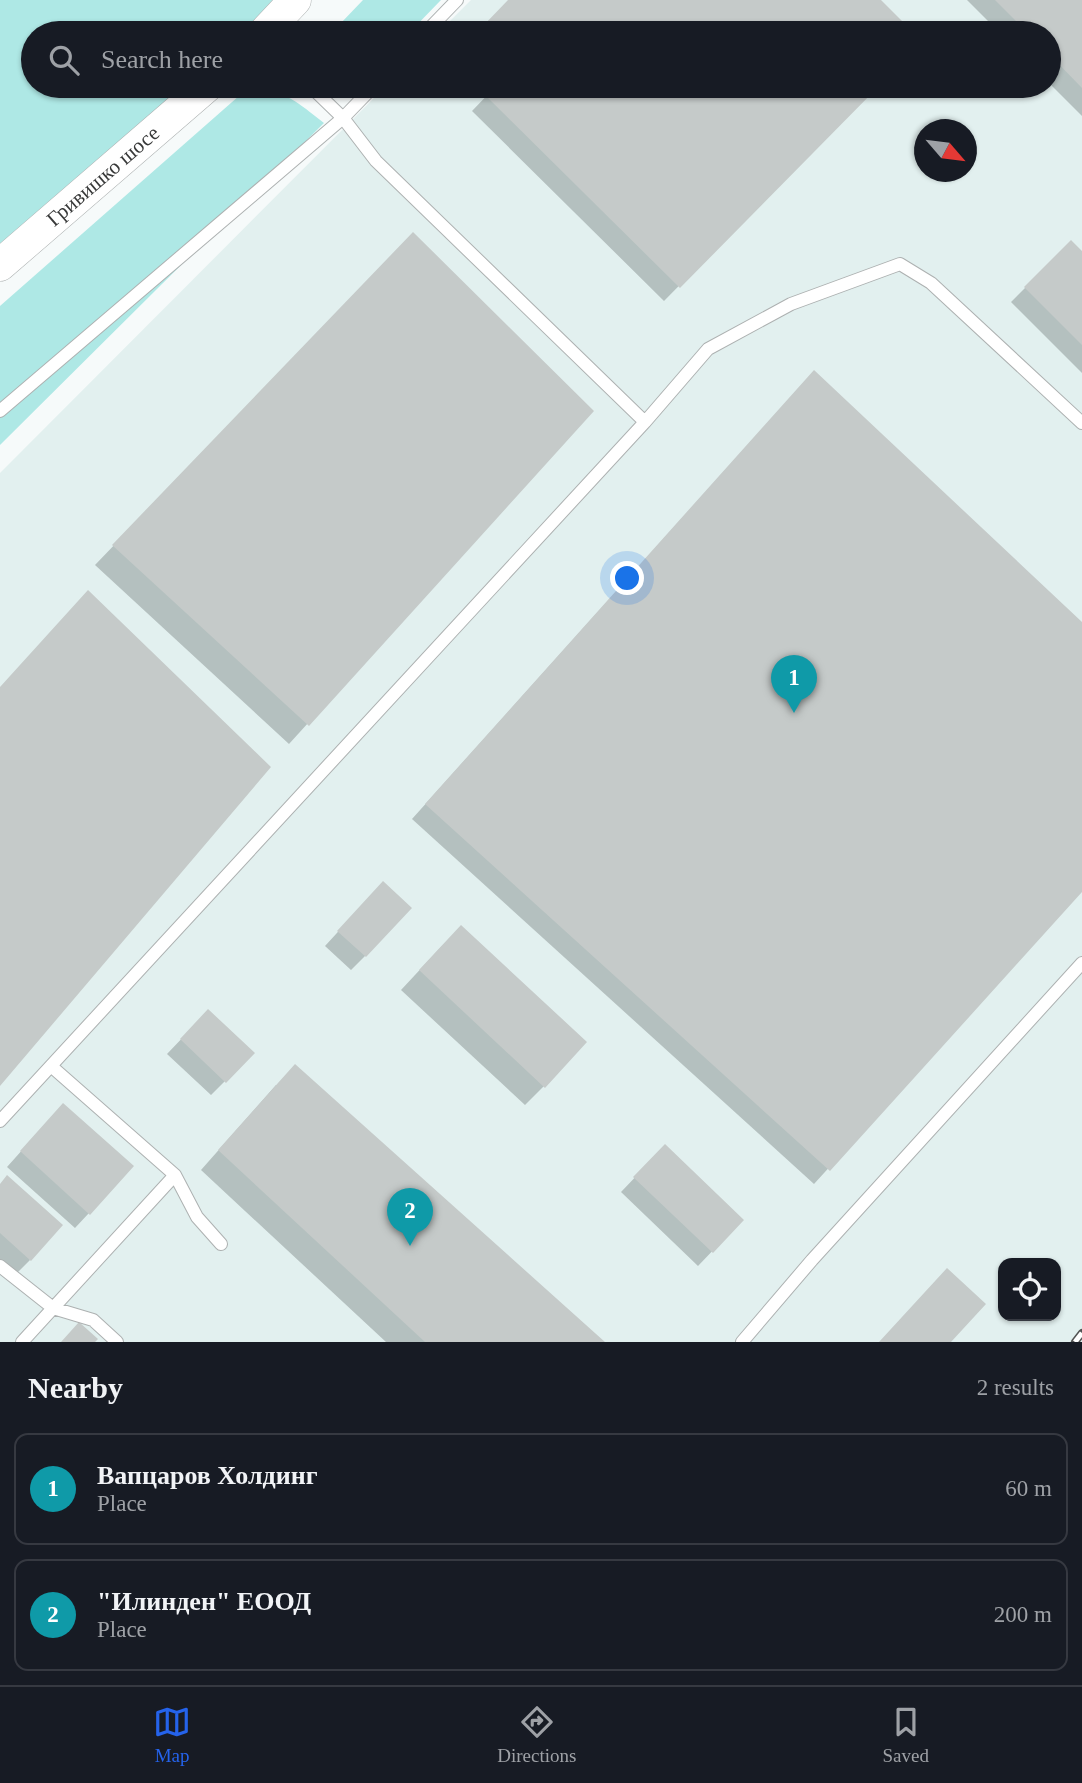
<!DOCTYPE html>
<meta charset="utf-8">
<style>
:root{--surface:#171b24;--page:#20242c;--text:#f1f3f6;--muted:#9ea1a6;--line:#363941;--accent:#2563eb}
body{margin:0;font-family:Georgia,serif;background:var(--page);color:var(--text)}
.controls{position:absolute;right:21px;bottom:21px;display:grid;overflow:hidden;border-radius:14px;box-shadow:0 2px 5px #0004}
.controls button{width:63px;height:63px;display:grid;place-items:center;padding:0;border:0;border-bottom:2px solid var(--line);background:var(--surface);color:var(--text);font:35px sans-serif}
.compass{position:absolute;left:914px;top:119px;width:63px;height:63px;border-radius:50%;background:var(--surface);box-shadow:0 2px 5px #0004;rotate:118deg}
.you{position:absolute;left:628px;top:579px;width:24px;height:24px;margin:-18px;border:5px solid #fff;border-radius:50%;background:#1a73e8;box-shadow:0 0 0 10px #1a73e833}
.badge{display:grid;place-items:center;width:46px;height:46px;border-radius:50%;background:var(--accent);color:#fff;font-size:23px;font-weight:700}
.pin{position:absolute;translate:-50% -58px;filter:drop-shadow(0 2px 4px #0008)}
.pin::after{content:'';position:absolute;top:37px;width:24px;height:21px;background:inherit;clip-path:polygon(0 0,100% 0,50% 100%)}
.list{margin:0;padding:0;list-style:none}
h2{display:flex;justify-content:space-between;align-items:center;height:91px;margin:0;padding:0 28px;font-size:30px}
h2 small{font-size:23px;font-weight:400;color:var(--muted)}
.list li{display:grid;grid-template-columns:46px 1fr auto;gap:21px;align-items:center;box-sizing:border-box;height:112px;margin:0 14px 14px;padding:0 14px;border:2px solid var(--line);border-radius:14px}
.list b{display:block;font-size:26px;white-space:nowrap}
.list p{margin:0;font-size:23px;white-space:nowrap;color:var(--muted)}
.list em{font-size:23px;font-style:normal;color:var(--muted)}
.icon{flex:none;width:38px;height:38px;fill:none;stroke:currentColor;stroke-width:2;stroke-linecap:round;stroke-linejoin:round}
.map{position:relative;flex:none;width:1082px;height:1342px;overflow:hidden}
.search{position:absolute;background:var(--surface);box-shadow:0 2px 5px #0004;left:21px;right:21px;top:21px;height:77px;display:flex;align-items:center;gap:18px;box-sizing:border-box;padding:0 24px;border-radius:38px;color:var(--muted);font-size:26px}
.sheet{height:343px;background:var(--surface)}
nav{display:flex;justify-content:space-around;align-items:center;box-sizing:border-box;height:98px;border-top:2px solid var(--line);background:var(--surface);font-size:19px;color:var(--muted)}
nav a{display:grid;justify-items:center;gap:4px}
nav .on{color:var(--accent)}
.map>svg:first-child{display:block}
</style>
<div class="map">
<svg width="1082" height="1342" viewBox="0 0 1082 1342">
<rect width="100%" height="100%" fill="#f6fafa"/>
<!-- built -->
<path fill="#e2f0ef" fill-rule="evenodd" d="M471,0H1082V1342H0V473L386,86H1049V33H438ZM925,130H967V172H925ZM1003,1263H1056V1316H1003Z"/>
<!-- green -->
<path fill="#aee8e5" d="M0,0H280L246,33H33V86H189L0,251Z
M363,0H441L409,33H335L340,24Z
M248,88C285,90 296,101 324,123L0,445V306Z"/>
<!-- shadow -->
<path fill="#0003" d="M510,0H878L912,33H477Z
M967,0H1082V116L1049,83V33H1000Z
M496,86H876L664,301L472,111Z
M1071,242L1082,254V373L1011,302Z
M395,253L592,411L289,744L95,565Z
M800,387L1082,624V890L814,1184L412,819Z
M369,898L365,956L351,970L325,946Z
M442,946L544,1086L525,1105L401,990Z
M208,1011L225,1081L211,1095L167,1054Z
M276,1085L602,1342H386L201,1170Z
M49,1120L89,1213L75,1228L7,1167Z
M665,1146L742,1220L698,1266L621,1192Z
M0,1185L30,1260L16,1274L0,1260Z"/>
<!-- building -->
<path fill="#c5cac9" d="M508,0H881L914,33H489L482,27Z
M995,0H1082V88L1049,54V33H1028Z
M494,86H879L680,288L485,95Z
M413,232L594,411L309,726L112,545Z
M1071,240L1082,251V345L1024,287Z
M814,370L1082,622V892L830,1171L425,804Z
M88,590L271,767L0,1086V687Z
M383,881L412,908L366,957L337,931Z
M461,925L587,1042L545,1088L419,970Z
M208,1009L255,1053L226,1083L180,1039Z
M295,1064L605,1342H425L218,1150Z
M63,1103L134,1166L90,1215L20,1151Z
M665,1144L744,1220L713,1253L633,1177Z
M7,1175L63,1225L31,1261L0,1233V1184Z
M947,1268L986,1304L951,1342H879Z
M79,1322L98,1339L95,1342H61Z"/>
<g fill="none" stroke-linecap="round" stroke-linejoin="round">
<!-- service casing -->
<g stroke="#adb1b1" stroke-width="14">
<path id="service" d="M425,33L457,0
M310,86L343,118L374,86
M0,411L343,118L376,161L645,422L0,1121
M645,422L708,349L791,304L900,264L931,283L1082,423
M51,1066L175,1175L197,1217L221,1244
M0,1266L53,1308L93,1320L117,1342
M22,1342L175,1175
M742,1342L812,1260L1082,963"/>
</g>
<!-- tertiary casing -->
<g stroke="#adb1b1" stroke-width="33">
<g id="tertiary">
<path d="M264,33L295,0"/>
<path id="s1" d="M0,265L207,86"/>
</g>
</g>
<!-- service -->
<use href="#service" stroke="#fff" stroke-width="12"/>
<!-- tertiary -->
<use href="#tertiary" stroke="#fff" stroke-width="32"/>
<!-- rail casing -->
<g stroke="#525353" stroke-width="8">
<path id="rail" d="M1075,1342L1082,1333"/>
</g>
<!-- rail -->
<use href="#rail" stroke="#fff" stroke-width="5" stroke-dasharray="16" stroke-linecap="butt"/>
</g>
<g text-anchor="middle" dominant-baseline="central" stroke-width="5" stroke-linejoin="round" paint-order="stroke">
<!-- street labels -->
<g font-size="21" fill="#383939" stroke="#fff">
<text stroke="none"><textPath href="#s1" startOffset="136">Гривишко шосе</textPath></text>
</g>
</g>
</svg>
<div class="controls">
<button><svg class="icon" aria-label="locate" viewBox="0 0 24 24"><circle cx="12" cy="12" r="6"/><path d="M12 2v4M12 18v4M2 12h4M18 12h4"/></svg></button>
</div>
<svg class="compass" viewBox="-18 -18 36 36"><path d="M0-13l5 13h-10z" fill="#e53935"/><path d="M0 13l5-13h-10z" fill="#9ea1a6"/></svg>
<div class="you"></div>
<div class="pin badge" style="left:794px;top:713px;background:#0f9aa8">1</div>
<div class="pin badge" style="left:410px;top:1246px;background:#0f9aa8">2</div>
<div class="search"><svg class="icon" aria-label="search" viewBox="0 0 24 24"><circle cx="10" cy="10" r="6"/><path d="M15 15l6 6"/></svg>Search here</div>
</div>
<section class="sheet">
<h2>Nearby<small>2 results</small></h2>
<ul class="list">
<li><span class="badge" style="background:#0f9aa8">1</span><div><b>Вапцаров Холдинг</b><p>Place</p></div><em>60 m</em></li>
<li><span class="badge" style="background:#0f9aa8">2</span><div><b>&quot;Илинден&quot; ЕООД</b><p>Place</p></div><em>200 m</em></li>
</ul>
</section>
<nav>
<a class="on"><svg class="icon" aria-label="map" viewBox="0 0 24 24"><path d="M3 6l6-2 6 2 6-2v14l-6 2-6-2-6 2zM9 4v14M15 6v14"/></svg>Map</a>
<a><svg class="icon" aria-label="directions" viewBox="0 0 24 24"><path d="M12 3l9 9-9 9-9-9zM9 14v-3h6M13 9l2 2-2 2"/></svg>Directions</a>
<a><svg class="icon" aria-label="saved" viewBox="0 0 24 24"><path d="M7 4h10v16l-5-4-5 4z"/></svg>Saved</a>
</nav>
